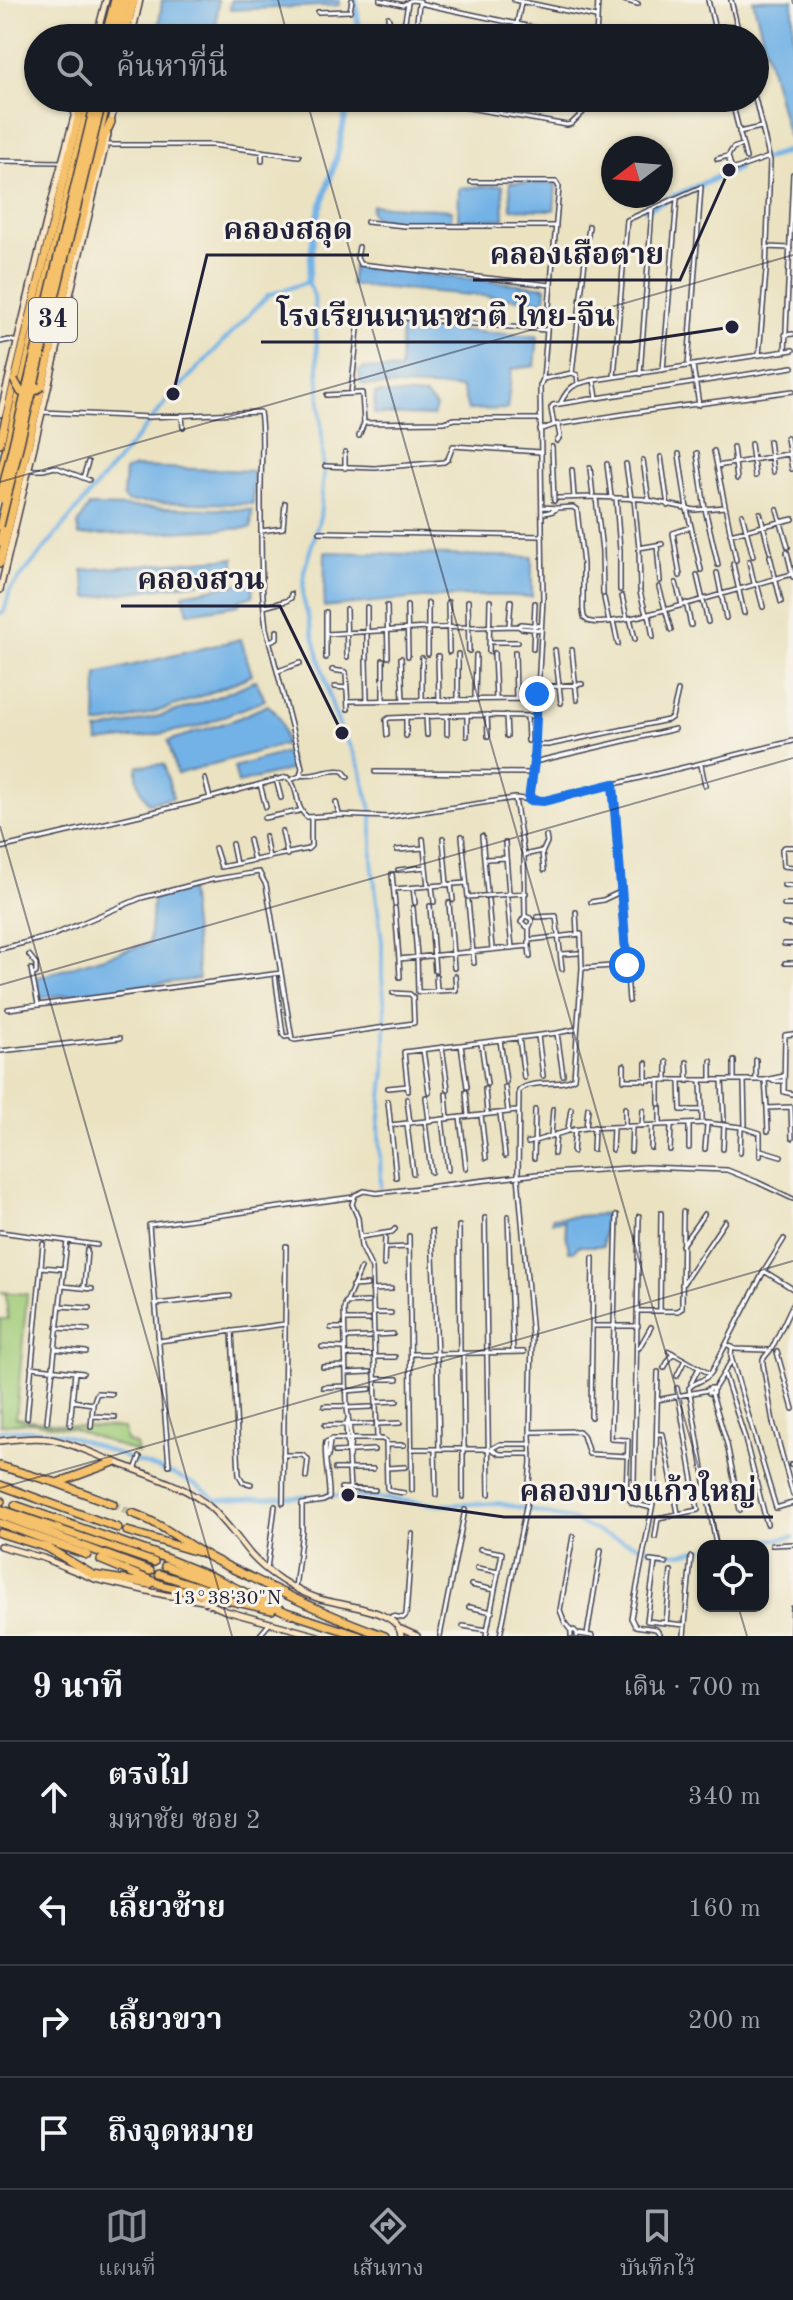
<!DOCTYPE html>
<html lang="th">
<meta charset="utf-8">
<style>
:root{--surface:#171b24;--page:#242831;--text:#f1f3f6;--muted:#9ea1a6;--line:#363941;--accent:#8c9099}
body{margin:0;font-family:"Old Standard TT","Noto Serif Thai",serif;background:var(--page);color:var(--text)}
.controls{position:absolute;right:24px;bottom:24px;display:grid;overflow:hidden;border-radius:16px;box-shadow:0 2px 6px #0004}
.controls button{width:72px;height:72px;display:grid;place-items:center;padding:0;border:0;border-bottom:2px solid var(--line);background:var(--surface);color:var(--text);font:40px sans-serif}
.compass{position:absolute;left:601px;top:136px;width:72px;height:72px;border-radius:50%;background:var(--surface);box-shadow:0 2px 6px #0004;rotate:254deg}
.stop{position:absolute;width:24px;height:24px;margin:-18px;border:6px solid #1a73e8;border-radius:50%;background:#fff}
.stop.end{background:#1a73e8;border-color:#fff;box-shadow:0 2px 8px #0008}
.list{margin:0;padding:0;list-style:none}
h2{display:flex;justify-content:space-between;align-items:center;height:104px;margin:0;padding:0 32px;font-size:34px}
h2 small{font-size:26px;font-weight:400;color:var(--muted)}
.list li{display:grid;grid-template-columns:52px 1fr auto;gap:24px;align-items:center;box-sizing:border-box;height:112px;padding:0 32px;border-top:2px solid var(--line)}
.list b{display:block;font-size:30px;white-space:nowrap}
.list p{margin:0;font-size:26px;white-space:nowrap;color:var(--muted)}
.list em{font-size:26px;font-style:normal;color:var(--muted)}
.icon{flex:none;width:44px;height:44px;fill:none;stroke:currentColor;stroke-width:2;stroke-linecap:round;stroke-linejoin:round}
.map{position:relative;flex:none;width:793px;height:1636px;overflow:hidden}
.search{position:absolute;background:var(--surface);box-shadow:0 2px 6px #0004;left:24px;right:24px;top:24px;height:88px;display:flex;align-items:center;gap:20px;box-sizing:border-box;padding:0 28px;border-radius:44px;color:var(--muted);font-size:30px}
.sheet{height:552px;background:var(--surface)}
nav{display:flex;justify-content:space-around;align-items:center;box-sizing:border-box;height:112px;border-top:2px solid var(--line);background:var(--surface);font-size:22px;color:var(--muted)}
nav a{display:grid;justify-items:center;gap:4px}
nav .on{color:var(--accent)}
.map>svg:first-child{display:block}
</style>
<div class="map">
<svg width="793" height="1636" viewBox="0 0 793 1636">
<rect width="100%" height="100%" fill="#f7f3e8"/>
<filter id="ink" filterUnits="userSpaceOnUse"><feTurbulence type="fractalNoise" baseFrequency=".0125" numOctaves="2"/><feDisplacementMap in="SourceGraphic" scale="16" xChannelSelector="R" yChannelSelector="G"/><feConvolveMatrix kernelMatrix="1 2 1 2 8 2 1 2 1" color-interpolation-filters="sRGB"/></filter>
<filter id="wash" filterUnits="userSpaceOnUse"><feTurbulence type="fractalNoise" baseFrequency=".006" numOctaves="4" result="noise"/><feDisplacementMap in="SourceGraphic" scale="32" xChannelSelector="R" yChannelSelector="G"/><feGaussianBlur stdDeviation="1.8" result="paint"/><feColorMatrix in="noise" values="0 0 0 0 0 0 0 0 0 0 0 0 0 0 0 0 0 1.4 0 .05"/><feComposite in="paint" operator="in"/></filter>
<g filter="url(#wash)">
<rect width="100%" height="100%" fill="#eae2c1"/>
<!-- green -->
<path fill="#a1cc79" stroke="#62775a" stroke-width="2" d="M0,1292L27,1294L16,1418L80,1427L124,1428L126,1441L136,1445L138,1453L73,1429L30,1422L0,1425V1319H8L6,1294Z"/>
<!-- water -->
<path fill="#73b2e6" stroke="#4a6a90" stroke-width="2" d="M162,0H218L216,38L158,32Z
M231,0H340V5L230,10Z
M753,0H793V136L788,137Z
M510,182L556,184L554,210L511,209Z
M503,185L504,219L458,220L459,188Z
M372,205L452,210L451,220L411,222L374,218L371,212Z
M353,267L546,287L545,301L351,285Z
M401,327L538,336L535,366L512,369L507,409L468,410L462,388L364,385L360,382L359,371L364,368L400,370Z
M375,393L426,396L436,407L433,416L374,414Z
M134,467L254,471L253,504L127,502L123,497L125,471Z
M89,506L252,510L251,528L79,536L78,524Z
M325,552L532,557V597C462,593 393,600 324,607Z
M234,558V578L88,598L82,570Z
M248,582L252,583L253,596L240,600L239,605L188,613L183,594Z
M241,639L252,675C207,695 145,719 96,725L97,674Z
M256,680L265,700L197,727L143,737L98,742L97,731C152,720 206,704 256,680Z
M268,705C282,716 283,727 285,744L177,774L168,741L234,720Z
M287,752L292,769L238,783L234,767Z
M164,764L173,798L148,803C142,791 134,780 138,766Z
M189,889L199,979L40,998L36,978L149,943L153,899Z
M606,1214L603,1246H578L575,1251H569L564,1221L552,1222V1218Z"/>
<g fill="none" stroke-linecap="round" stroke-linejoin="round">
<!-- canal -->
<path stroke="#73b2e6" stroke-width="4" d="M0,613L4,612L10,590L173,394L268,295L308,282L314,296L324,473L320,517L304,571L303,598L333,709L342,733L351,748L360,768L372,812V861L382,942V978L385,1007V1069L379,1126L381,1187
M0,1431C19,1430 37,1429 56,1433C80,1438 104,1449 127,1458C158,1470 191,1477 217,1500L348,1495L441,1505L499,1503L570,1519L605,1535L666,1554L682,1553L703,1549
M720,1546L793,1537"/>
<!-- river -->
<path stroke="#73b2e6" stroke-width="6" d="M355,0L360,38
M764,159L793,149
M646,209L738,168
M308,282L315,225L337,156L349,98"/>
</g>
</g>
<g filter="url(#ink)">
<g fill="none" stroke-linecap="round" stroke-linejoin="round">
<!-- minor-tunnel -->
<path stroke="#c2bca6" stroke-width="3" stroke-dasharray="3 1.5" stroke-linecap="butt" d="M525,1140H527"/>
<!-- motorway-tunnel -->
<path stroke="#c2bca6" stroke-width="7" stroke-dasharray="7 3.5" stroke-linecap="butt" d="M113,1504L132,1513"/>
<!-- minor casing -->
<g stroke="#403f4f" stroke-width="6">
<path id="minor" d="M380,0L403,5L411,0L420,1
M514,0L596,17
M624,0L638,4
M708,0L717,38
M731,0L740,38
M419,3L583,38
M318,12L350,11L352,0
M388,17L391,26L404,23
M416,27L465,38
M403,32L408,3
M415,38L419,4
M514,38L521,3
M596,38L598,0
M287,98L341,102L356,98L398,104L408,98
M411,98L567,125L571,124L598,98
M548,98L590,106
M731,98L746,158
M755,98L770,161L766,271L759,355
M500,113L502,98
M739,132L761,127
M105,145H212L299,156
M728,156L732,170L769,157
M717,159L728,156L733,148L742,145
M0,161L61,162
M262,161V151
M471,182H556L559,187L543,379
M367,222L405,226H556
M359,247L357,258L360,264L551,285
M767,247L790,248
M335,312L546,330
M347,319L348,318L359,320L351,393
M785,335L793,334
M0,342L9,340L17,342
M785,352L793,174
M693,366L699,405
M663,370L677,199
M640,374L652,210
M614,377L627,220L701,187L688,366
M594,380L597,398
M578,383L577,375L572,373L589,226
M327,395L362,393L364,423L444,422L455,419H539
M561,402C570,384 576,384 594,380L793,350
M42,412L149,417L260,412C264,436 261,461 261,486C261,533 260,581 266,628L302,768L300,776L293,779
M182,415L183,427
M554,425L551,408L553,405L793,367
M540,430L554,425L631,413L793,391
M359,436L364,423
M787,438L792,469
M557,441L560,437L558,426
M769,441L773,472
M751,444L755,476
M552,447L554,501
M733,447L737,479
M714,451L736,560
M345,452V468
M697,453L705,509L718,565
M679,454L687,509L701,570
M661,457L668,506
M643,460L649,501
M607,464L611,497
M626,464L631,499
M325,466L375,468L444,462L448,459L453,446L540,452
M717,466L793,453
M590,468L593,497
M29,470H43L55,467L89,480
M572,470L574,497
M83,478L88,462
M558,498L593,497L643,499L695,510L724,507
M596,498L602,551L603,594
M616,498L620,550V590
M634,499L639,548L640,589
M543,507L557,508L553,511L545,513
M557,508L573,507L577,510L583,564V610C584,616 583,618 588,621C608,632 761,581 793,574
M777,509L788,547
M760,513L770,552
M742,514L753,556
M261,531L283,528L285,503
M320,532L543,536
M730,534L793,519
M657,545L660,581
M639,548L662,544
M787,552L793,577
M770,556L781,602
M749,561L754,583
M733,564L744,613
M717,573L726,618
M697,575L708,622
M680,576L673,533L691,527
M676,583L682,605
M757,584L763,607
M659,587L671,630
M640,592L646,614
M622,596L627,618
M604,598L609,622
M468,601L469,651
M448,602L449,652
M428,603V654
M686,603L691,625
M387,606L388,657
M407,606L408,656
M264,607L286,601L291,598V594
M367,607V658
M346,609L347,657
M326,612V658
M649,614L653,637
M630,618L635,639
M613,621L618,644
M509,626L511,601
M518,626L521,628L541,630
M326,634L428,628L518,626L521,624L541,626
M270,641L277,638V631
M490,642H518
M533,649L535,603
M555,650L561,703
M572,650L577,700
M489,652L490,601
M515,652L516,699
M494,653L496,699
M458,654V699
M438,656L439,699
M401,658L403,700
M422,658V699
M383,660V700
M366,661L367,700
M332,670L346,672L348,709
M278,671L300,663
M335,687L347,688
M537,687L582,684
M537,694L526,695L522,699L537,700
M475,698L476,655
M348,701L522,699
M487,715L488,736
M506,715L507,736
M426,716L427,735
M447,716V734
M527,716L528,741
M406,717V736
M387,735L386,720L389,718L467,715L534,716
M467,736V715
M535,745H548L668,720L672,717L678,691
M534,762L675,729
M701,765L705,785
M375,772L531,773
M301,775C315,778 329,768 343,771L348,777
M205,779L210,798
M276,779L281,798
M260,784L266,807
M613,785L629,1001
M515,799L524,855L525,916L521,922L527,927L530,926L532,921L530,918L525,916
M529,800L534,762L543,599L540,386L543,379L572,373
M336,802L339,814
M264,818L299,811
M282,831L287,855
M265,836L269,858
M462,836L468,897L526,893
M482,836L487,892
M443,838L447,885
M423,839L428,886
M249,840L254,861
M505,843L509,894
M232,844L236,864
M793,847H785L782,849L783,866L793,867
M0,848L191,803L287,777C300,787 294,807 307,817L339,815L389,817L515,798L544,801L793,741
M215,848L221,867L308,849L311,846V817
M397,850L424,848
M524,855L542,851
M486,859L506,858
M398,870L426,867
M544,870L542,853L547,842L546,836
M392,874L395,904
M451,884L453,900
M784,885L793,886
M432,886L434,902
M413,888L415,903
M394,889L466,883
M507,898L512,948
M488,900L492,949
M468,901L474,963
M591,902L603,900L620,892
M449,903L454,968
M784,905H793
M430,906L435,971
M395,908L399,959
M413,908L417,956L418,992L456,990L455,976
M576,912L577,932
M537,917L556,916L562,969
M784,924L793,925
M784,944H793
M529,946L530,957
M0,949L51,936L141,898L211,880L259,872L266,885L271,913L292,1039L295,1040L414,1023L413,997L410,994L393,993
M562,954L578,953
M29,955L36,964V973L32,975
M785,963H793
M583,968L627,965
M31,969L38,1004
M275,974L283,1035L285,1037L290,1036
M436,976L437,991
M400,977L399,959L529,946V927
M8,1009L281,973
M557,1033L563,1075
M793,1034L785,1035L784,1092L793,1094
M538,1036L543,1076
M519,1038L524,1078
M500,1040L506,1082
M481,1043L487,1084
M461,1045L467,1087
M442,1047L448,1089
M423,1050L429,1092
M0,1051L120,1038
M711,1061V1080
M734,1061V1079
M687,1062L688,1081
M646,1063V1081
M624,1065V1080H765L767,1108L791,1107L792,1138
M756,1079V1060
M770,1079L773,1081H784
M722,1080L724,1120
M765,1080L784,1076
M659,1081V1104
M667,1081V1062
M680,1081L681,1110H702L701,1080
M744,1081L745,1125
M505,1087L508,1111
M388,1088L408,1086
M485,1089L487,1113
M408,1091L404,1052L557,1033L577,1029
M466,1092L468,1116
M446,1094L448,1118
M426,1097L429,1121
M407,1099L410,1123
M388,1101L396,1177
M767,1108L768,1131
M702,1110V1120
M500,1113L505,1156
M481,1115L486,1158
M460,1117L466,1168
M442,1119L448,1170
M425,1121L431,1172
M660,1124V1108
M390,1125L517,1111
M407,1125L413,1173
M642,1126L643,1110
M625,1127V1108
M586,1128L588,1108
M568,1129L571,1109
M551,1136L553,1109
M528,1143L568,1131L586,1128L707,1123L741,1127L760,1133V1156
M651,1148L652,1125
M689,1148V1124
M705,1149L707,1125
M723,1149L724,1125
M593,1150L594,1127
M612,1150L613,1128
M670,1150L671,1126
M761,1150L781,1156
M631,1151L632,1127
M573,1152L575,1129
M740,1153L741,1129
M554,1154L556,1134
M534,1158L535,1110
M617,1215L611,1439L628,1440L626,1495L632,1503L652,1508
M508,1216L513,1352
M485,1218L489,1494
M459,1226L460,1353
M432,1231L437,1354L524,1352
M0,1232L97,1245
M409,1236L412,1490
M360,1237L392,1232L395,1229
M682,1245L704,1214
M385,1248L409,1247
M384,1265L385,1237
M41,1267L64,1269
M764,1271L793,1289
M682,1285L725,1221
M62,1286L92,1289
M352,1286L367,1285
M84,1288L87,1250
M372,1290L391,1289
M345,1303L368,1302
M156,1304L230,1296
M793,1304L772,1348L763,1359V1364L773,1422L793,1495
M60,1306L90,1308
M638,1311H678L682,1308L683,1212
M660,1311L661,1213
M374,1313H391
M345,1320H369
M593,1326H638
M57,1328L88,1330
M331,1328H344
M232,1331L239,1475L243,1482L251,1484
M374,1335L393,1334
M345,1338L370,1337
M159,1341L285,1324
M726,1344L735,1349L767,1350
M322,1347L344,1348
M732,1347L731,1357L776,1508L793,1503
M639,1348L651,1327
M55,1349L86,1352
M669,1351L710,1374
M777,1352L793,1409
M463,1353L464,1449
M412,1354H437L439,1449
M346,1355H370
M375,1357H395
M31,1367L83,1373
M323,1367L345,1366
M664,1368L673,1353
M658,1372L655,1493L631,1618L635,1626L656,1629L661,1636
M346,1373L370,1372
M724,1373L744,1435L767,1524
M677,1376L685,1360
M376,1379H397
M691,1383L699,1368
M323,1387L346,1386
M709,1388H713V1393H709Z
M714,1389L730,1363
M346,1391L370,1389
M712,1394L727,1444L740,1510
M657,1400L708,1390
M72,1401L93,1404L97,1393L112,1394
M376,1402L397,1401
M324,1406H347
M347,1408L371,1407
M92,1416L115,1417
M591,1417L593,1258
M27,1418L43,1244
M348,1419L346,1425L350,1488
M47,1422L67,1241
M377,1424L400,1423
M70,1425L75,1372
M325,1425L372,1424
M91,1427L93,1404
M532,1432L579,1431L583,1435L589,1454L627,1456
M657,1434H663L678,1513
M377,1438L372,1269L361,1246L358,1218L352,1204L355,1195L364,1191L377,1193L537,1174L645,1167L727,1170L757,1182L793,1199
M382,1439L386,1441L387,1488L391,1491L404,1493
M531,1444H500L491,1449L500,1454H531
M386,1445H404
M411,1449H487
M435,1449L436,1495
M463,1449V1497
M335,1452L374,1450
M283,1455H302L308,1459L306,1477
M328,1457L330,1441
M349,1457L351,1439L347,1408L344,1308L361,1268
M169,1465L149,1225L354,1197
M791,1465H793
M387,1468L405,1467
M335,1469H373
M135,1470L140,1457
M634,1481L639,1216
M341,1488L375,1490
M283,1503L286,1246
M655,1537L658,1518L698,1510L677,1388
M716,1545L689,1388C695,1381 704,1382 711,1373L764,1271L784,1239
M772,1545L793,1544
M480,1549L502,1553L486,1636
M650,1561L666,1563
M655,1562L647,1621L685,1625
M477,1568L499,1572
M267,1569L275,1506
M471,1585L494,1590
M295,1588L302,1531V1504L323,1501L329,1498C330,1481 323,1456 326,1442L333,1439H380
M469,1607L492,1612
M390,1619L392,1616L403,1618L406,1615L412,1534
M666,1623L671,1571
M463,1626L487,1630
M571,1631L565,1623L560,1610L573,1536
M578,1634L592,1636
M587,1635L601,1550
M259,1636L270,1623
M440,1636L465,1510
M500,1636L527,1502L531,1462L530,1435L532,1336L518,1176L519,1091C531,1078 559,1088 574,1078L582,968L581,934L529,940
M571,1636V1632L574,1630L577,1633V1636
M684,1636L691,1557
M792,1636L793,1608"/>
</g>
<!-- secondary casing -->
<g stroke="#403f4f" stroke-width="8">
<path id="secondary" d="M96,38L106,0
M131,38L140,0
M111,122L116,98
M0,414L46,222L79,98
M0,590L108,135
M0,1441C16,1439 33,1437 49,1439C73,1443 95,1455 118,1463C150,1476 185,1485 211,1508C226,1522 238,1539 251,1555C267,1573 294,1590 317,1598C339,1606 399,1608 401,1636
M0,1546L43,1558L95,1579L165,1595L203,1601L226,1611L318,1636
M401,1629L417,1636"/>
</g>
<!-- trunk casing -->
<g stroke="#403f4f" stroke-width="10">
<path id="trunk" d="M105,38L115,0
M124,38L134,0
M0,476L90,98
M0,542L108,98"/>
</g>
<!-- motorway casing -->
<g stroke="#403f4f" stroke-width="10">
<path id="motorway" d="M111,38L120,0
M118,38L127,0
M0,443L83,98
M0,563L72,261L103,140L111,122
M0,1466L57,1483L113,1504
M57,1483L114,1462
M0,1485L118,1528
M0,1500L1,1501
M15,1505L153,1553L217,1579L286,1612L360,1636
M0,1509L154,1562
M132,1513C158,1522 178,1538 201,1552C216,1562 234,1569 250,1577C294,1599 339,1620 385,1636
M0,1515L150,1571
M0,1523L87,1555
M127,1531L198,1552
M0,1533L48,1548L93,1575L150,1584
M101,1560L164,1586L272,1610
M165,1566L234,1591
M159,1574L212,1591L222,1597"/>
</g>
<!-- minor -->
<use href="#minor" stroke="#fff" stroke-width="3"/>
<!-- secondary -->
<use href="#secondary" stroke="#fbe6c4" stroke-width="5"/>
<!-- trunk -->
<use href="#trunk" stroke="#f5c16b" stroke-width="7"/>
<!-- motorway -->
<use href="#motorway" stroke="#f5c16b" stroke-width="7"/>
<!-- motorway-bridge casing -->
<g stroke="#403f4f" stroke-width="10" stroke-linecap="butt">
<path id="motorway-bridge" d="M14,380L21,392L30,394L42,386
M0,499L96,98
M0,526L103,98"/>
</g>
<!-- motorway-bridge -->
<use href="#motorway-bridge" stroke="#f5c16b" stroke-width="7"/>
</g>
</g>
<g fill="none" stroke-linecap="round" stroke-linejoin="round" filter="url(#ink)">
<!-- route -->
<path stroke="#1a73e8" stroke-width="10" d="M537,694L534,762L529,800L544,801L613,784L627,965"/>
</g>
<!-- ticks -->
<path fill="none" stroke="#22223b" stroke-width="2" stroke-opacity="0.45" d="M278,0L288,38M792,0L793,4M306,98L721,1546M0,482L793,255M0,826L232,1636M0,985L793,758M0,1488L793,1261M738,1606L747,1636"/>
<g text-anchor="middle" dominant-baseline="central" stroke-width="6" stroke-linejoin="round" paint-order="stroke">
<!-- shield labels -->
<rect fill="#f7f3e8" stroke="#62616f" stroke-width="2" x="29" y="298" width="48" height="44" rx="6"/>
<g font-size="26" font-weight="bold" fill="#22223b">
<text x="53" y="320">34</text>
</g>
</g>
<g font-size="20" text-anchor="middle" fill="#22223b" stroke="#f7f3e8" stroke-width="6" stroke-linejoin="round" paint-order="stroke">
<text x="227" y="1604">13°38'30"N</text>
</g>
<!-- callouts -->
<path fill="none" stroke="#22223b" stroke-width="3" d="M173 394L207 255H369M729 170L680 280H473M732 327L631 342H261M342 733L280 606H121M348 1495L504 1517H773"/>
<g fill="#22223b" stroke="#f7f3e8" stroke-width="3">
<circle cx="173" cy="394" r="8"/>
<circle cx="729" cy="170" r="8"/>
<circle cx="732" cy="327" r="8"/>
<circle cx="342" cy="733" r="8"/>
<circle cx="348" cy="1495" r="8"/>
</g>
<g font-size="30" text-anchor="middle" font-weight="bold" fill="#22223b" stroke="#f7f3e8" stroke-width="6" stroke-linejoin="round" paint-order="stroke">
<text x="288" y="239">คลองสลุด</text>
<text x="577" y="264">คลองเสือตาย</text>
<text x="446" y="326">โรงเรียนนานาชาติ ไทย-จีน</text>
<text x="201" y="589">คลองสวน</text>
<text x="638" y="1501">คลองบางแก้วใหญ่</text>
</g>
</svg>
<div class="controls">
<button><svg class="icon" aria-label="locate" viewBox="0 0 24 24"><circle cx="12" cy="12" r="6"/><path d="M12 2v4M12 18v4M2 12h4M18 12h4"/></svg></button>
</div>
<svg class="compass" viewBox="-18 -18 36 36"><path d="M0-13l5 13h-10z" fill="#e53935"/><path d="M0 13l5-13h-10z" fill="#9ea1a6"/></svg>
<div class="stop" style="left:627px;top:965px"></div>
<div class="stop end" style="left:537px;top:694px"></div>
<div class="search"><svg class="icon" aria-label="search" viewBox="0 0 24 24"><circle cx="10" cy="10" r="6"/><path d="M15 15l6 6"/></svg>ค้นหาที่นี่</div>
</div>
<section class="sheet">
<h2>9 นาที<small>เดิน · 700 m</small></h2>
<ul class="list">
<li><svg class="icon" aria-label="ahead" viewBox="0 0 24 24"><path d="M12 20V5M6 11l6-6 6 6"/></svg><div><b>ตรงไป</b><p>มหาชัย ซอย 2</p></div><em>340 m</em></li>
<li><svg class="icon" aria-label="left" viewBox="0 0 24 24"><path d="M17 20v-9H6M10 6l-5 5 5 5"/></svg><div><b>เลี้ยวซ้าย</b></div><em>160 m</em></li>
<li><svg class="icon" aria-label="right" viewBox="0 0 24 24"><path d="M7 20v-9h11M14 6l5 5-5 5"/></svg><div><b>เลี้ยวขวา</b></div><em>200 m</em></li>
<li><svg class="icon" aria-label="arrive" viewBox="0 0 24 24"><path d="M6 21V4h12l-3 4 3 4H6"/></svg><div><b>ถึงจุดหมาย</b></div></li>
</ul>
</section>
<nav>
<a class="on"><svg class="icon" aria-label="map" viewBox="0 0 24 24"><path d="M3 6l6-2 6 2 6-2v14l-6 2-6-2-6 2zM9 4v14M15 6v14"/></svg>แผนที่</a>
<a><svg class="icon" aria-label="directions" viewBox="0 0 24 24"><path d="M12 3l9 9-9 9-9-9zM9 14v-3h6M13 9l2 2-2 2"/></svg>เส้นทาง</a>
<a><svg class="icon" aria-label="saved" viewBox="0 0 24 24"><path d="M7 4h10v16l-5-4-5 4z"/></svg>บันทึกไว้</a>
</nav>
